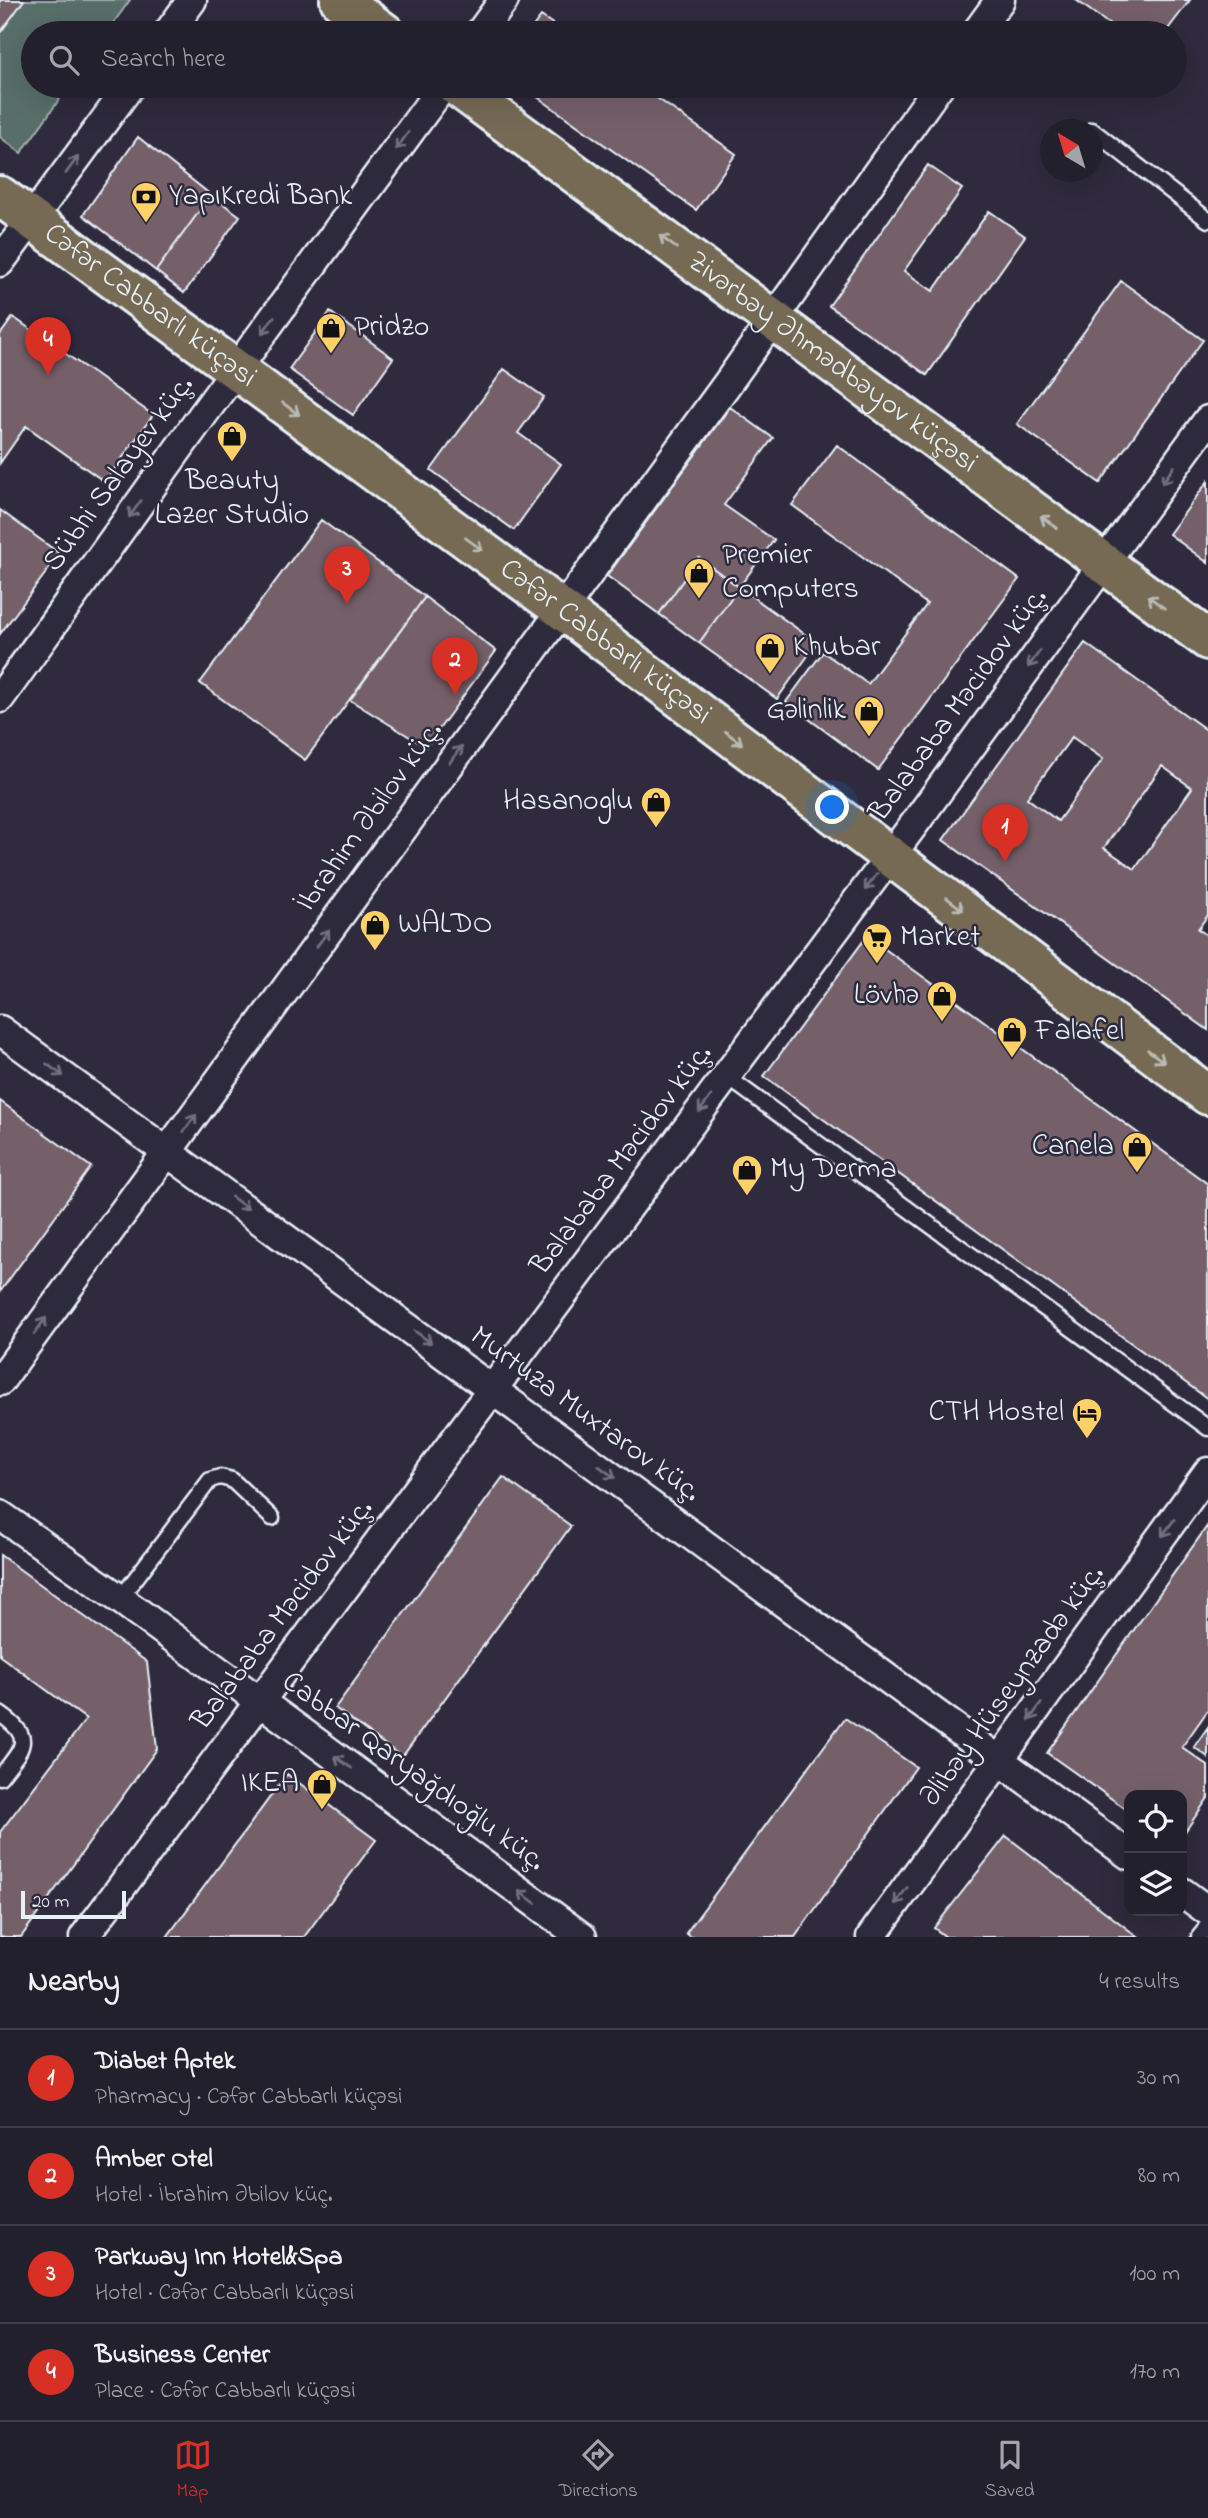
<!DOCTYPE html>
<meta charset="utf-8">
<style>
:root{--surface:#23202e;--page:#2f2d3a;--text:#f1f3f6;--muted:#a3a3aa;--line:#403e4a;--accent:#d93025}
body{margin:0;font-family:"Indie Flower",sans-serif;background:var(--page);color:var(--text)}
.controls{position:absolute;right:21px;bottom:21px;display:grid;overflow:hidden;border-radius:14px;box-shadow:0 7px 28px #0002}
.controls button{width:63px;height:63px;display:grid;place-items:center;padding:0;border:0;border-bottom:2px solid var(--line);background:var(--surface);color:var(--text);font:35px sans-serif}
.compass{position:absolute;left:1040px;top:119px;width:63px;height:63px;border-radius:50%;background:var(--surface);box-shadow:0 7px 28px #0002;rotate:322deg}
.scale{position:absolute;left:21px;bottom:18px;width:105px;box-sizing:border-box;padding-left:7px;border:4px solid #e8f1f8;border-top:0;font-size:19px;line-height:24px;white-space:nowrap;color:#e8f1f8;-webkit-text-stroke:5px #2f2a3d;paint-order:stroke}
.you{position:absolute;left:833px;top:808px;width:24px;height:24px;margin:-18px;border:5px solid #fff;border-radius:50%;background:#1a73e8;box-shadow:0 0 0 10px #1a73e833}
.badge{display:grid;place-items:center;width:46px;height:46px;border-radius:50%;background:var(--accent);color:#fff;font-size:23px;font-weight:700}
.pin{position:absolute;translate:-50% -58px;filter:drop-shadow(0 2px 4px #0008)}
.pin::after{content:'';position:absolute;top:37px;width:24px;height:21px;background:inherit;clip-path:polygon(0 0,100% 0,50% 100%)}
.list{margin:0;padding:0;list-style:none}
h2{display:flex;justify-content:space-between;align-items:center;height:91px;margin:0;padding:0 28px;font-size:30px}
h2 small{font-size:23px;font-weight:400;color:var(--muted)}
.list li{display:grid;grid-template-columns:46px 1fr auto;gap:21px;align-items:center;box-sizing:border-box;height:98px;padding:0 28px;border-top:2px solid var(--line)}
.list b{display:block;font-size:26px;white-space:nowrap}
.list p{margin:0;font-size:23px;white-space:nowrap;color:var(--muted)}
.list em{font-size:23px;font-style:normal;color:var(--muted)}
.icon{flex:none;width:38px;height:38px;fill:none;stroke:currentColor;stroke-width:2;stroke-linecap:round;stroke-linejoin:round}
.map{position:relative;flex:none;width:1208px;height:1937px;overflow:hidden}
.search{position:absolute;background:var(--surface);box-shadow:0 7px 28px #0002;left:21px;right:21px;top:21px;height:77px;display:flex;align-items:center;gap:18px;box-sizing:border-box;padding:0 24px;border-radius:38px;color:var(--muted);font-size:26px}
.sheet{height:483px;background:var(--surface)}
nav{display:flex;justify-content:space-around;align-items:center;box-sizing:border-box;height:98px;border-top:2px solid var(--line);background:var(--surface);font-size:19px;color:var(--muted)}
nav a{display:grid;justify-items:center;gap:4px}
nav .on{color:var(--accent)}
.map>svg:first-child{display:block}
</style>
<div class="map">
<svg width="1208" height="1937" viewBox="0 0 1208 1937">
<rect width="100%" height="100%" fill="#2f2a3d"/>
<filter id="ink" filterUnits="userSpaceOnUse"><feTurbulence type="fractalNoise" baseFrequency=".0143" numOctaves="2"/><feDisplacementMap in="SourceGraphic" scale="14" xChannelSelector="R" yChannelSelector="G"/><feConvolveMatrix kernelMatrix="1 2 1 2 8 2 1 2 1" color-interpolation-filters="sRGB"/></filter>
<g filter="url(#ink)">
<!-- green -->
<path fill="#586e69" stroke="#a0b0b0" stroke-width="2" d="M24,0H130L106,33H33V86H69L21,153L0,137V33Z"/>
<!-- building -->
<path fill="#75616b" stroke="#e8f1f8" stroke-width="2" fill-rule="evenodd" d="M0,0H24L0,33Z
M1076,0H1190L1165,33H1121Z
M541,16L566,33H528Z
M522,86H640L736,154L696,210Z
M138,137L211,195L156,271L83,215Z
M928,165L962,189L904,271L933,291L989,211L1025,236L927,375L829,306Z
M211,195L240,216L184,293L156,271Z
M1121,281L1203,340L1100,483L1017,424Z
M330,312L393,358L353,415L289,369Z
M13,317L153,415L105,482L26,426L0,463V335Z
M504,369L544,397L518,433L561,464L514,530L431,470Z
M730,407L773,438L724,505L774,540L739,587L699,558L659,614L607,576Z
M837,445L1019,579L878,770L786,702L823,652L868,684L927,604L792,505Z
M1208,481V563L1169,534Z
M0,510L60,554L0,634Z
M321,520L425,597L305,760L200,683Z
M699,558L739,587L699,643L659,614Z
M739,587L817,643L777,699L699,643Z
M425,597L496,651L426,747L350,700Z
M1085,643L1208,731V915L1198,929L1208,936V1030L943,840ZM1072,737L1103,759L1058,821L1027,798ZM1162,766L1192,788L1135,869L1104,848Z
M867,936L1208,1184V1399L764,1076Z
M0,1101L91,1167L0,1292Z
M503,1477L571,1526L402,1757L335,1708Z
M1208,1525V1710L1182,1747L1208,1766V1798L1182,1836V1795H1129V1811L1047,1753Z
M0,1555L147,1662L157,1749L21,1937H0V1832L86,1719L0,1656Z
M845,1718L916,1767L795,1937H691L686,1933Z
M1208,1727V1757L1194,1747Z
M287,1774L376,1840L304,1937H167Z
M1006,1836L1138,1937H946L934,1928Z"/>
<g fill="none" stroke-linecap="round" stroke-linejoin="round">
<!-- lane casing -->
<g stroke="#e8f1f8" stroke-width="19">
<path id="lane" d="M1092,130L1208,220
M726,1076L1208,1428
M120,1599L210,1480L220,1477L232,1480L272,1518
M0,1714C36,1739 22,1748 0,1777
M1199,1937L1208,1926"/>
</g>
<!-- street casing -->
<g stroke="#e8f1f8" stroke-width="33">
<path id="street" d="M168,33L192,0
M480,33L504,0
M976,33L1000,0
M0,262L130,86
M0,698L202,416L443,86
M0,1030L1129,1855
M0,1381L727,384L939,86
M0,1515L120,1599L582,1937
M1182,1892L1208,1911
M84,1937L915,823L1208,420
M871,1937L1208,1472"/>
</g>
<!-- primary casing -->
<g stroke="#e8f1f8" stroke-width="44">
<g id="primary">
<path d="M340,0L385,33"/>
<path id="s1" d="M456,86L1208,640"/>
<path id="s2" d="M0,196L561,609L1208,1095"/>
</g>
</g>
<!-- lane -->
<use href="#lane" stroke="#2f2a3d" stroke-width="14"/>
<!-- street -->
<use href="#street" stroke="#2f2a3d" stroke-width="28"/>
<!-- primary -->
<use href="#primary" stroke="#766a54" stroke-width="38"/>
</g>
<!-- one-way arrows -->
<defs><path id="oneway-shaft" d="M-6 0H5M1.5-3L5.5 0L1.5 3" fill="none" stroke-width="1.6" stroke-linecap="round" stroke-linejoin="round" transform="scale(1.75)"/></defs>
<g stroke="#70707e">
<use href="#oneway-shaft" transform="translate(402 141) rotate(126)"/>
<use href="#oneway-shaft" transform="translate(72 165) rotate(-54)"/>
<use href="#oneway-shaft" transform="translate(268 325) rotate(126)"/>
<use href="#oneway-shaft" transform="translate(1168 475) rotate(126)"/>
<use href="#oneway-shaft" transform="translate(135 509) rotate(126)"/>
<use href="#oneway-shaft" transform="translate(1034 659) rotate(126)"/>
<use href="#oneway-shaft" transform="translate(456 754) rotate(-54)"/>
<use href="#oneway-shaft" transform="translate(871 882) rotate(127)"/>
<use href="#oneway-shaft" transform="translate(323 938) rotate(-54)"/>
<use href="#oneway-shaft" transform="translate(55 1070) rotate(36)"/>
<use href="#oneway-shaft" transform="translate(705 1104) rotate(127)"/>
<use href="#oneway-shaft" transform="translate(190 1123) rotate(-54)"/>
<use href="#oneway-shaft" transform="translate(240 1203) rotate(36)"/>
<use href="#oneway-shaft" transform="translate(40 1326) rotate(-54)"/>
<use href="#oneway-shaft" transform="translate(423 1337) rotate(36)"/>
<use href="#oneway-shaft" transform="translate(607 1472) rotate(36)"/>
<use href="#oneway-shaft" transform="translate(1168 1528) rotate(126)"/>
<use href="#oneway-shaft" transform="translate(1035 1712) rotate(126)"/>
<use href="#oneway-shaft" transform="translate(343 1762) rotate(-144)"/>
<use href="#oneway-shaft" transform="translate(901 1896) rotate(126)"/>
<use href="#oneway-shaft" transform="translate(527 1897) rotate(-144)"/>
</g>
<g stroke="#babbb6">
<use href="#oneway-shaft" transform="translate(668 242) rotate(-144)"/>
<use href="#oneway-shaft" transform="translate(291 409) rotate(36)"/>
<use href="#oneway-shaft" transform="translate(1049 522) rotate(-144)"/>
<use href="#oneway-shaft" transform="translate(474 544) rotate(36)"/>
<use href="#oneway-shaft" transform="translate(1156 602) rotate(-144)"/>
<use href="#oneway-shaft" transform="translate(734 738) rotate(37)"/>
<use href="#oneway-shaft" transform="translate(955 904) rotate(37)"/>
<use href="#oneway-shaft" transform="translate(1156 1056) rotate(37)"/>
</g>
</g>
<!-- icons -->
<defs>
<g id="bank-pin" transform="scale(1.575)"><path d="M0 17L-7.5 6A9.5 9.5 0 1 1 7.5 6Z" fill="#ffd166" stroke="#2f2a3d"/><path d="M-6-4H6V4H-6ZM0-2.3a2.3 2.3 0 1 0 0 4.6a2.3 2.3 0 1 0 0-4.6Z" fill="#111"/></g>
<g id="shop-pin" transform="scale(1.575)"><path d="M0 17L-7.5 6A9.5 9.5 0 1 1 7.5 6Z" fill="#ffd166" stroke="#2f2a3d"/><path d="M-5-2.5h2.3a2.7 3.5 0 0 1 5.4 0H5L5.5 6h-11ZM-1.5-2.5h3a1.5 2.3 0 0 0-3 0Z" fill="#111"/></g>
<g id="supermarket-pin" transform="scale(1.575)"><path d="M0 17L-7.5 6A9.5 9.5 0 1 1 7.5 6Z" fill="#ffd166" stroke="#2f2a3d"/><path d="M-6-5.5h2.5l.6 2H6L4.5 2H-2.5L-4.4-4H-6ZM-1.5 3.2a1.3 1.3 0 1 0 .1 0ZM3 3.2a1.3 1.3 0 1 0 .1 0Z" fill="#111"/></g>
<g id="hotel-pin" transform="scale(1.575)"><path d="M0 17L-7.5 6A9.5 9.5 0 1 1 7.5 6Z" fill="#ffd166" stroke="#2f2a3d"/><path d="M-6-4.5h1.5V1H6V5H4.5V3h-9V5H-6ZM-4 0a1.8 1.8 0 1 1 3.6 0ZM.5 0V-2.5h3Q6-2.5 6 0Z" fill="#111"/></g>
</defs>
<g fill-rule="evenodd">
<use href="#bank-pin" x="146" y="197"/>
<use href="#shop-pin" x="331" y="328"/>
<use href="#shop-pin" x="232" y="436"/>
<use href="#shop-pin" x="699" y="573"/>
<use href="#shop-pin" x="770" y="648"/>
<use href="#shop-pin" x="869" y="711"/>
<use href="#shop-pin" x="656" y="802"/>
<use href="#shop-pin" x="375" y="925"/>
<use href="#supermarket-pin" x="877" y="938"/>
<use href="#shop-pin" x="942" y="996"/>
<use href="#shop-pin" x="1012" y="1032"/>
<use href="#shop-pin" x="1137" y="1147"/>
<use href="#shop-pin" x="747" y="1170"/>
<use href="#hotel-pin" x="1087" y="1413"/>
<use href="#shop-pin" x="322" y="1784"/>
</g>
<g text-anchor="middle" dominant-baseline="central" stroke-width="5" stroke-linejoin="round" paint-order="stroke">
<!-- poi labels -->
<g font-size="30" fill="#e8f1f8" stroke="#2f2a3d" text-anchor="start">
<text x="169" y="197">YapıKredi Bank</text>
<text x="354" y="328">Pridzo</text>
<text x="232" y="482" text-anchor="middle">Beauty<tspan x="232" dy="34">Lazer Studio</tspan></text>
<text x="722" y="556">Premier<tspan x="722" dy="34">Computers</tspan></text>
<text x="793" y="648">Khubar</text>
<text x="846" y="711" text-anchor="end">Gəlinlik</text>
<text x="633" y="802" text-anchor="end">Hasanoglu</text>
<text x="398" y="925">WALDO</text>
<text x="900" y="938">Market</text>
<text x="919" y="996" text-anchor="end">Lövhə</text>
<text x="1035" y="1032">Falafel</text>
<text x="1114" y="1147" text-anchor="end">Canela</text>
<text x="770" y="1170">My Derma</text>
<text x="1064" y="1413" text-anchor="end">CTH Hostel</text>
<text x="299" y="1784" text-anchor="end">IKEA</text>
</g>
<!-- street labels -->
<g font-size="30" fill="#e8f1f8" stroke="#2f2a3d">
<text stroke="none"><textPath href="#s2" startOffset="186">Cəfər Cabbarlı küçəsi</textPath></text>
<text stroke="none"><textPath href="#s1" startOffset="467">Zivərbəy Əhmədbəyov küçəsi</textPath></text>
<text transform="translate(119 474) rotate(-54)">Sübhi Salayev küç.</text>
<text stroke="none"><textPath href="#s2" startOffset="752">Cəfər Cabbarlı küçəsi</textPath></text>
<text transform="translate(959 705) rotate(-54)">Balababa Məcidov küç.</text>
<text transform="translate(370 817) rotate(-54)">İbrahim Əbilov küç.</text>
<text transform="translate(622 1160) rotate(-53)">Balababa Məcidov küç.</text>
<text transform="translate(585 1415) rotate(36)">Murtuza Muxtarov küç.</text>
<text transform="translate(283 1615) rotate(-53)">Balababa Məcidov küç.</text>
<text transform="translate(1013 1686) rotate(-54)">Əlibəy Hüseynzadə küç.</text>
<text transform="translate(413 1772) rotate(36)">Cabbar Qaryağdıoğlu küç.</text>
</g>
</g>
</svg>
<div class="controls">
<button><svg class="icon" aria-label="locate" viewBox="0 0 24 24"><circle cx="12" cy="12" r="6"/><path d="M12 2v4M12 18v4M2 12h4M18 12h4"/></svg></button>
<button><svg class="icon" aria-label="layers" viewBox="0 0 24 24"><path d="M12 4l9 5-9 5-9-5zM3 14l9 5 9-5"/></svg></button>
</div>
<svg class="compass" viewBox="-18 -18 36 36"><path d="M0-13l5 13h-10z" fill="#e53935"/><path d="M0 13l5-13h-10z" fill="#a3a3aa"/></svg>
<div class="scale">20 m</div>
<div class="you"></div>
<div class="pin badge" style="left:1005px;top:862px">1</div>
<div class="pin badge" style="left:455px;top:695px">2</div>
<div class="pin badge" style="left:347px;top:604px">3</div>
<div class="pin badge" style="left:48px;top:375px">4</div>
<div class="search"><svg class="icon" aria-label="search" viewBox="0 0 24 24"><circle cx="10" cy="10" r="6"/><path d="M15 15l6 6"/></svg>Search here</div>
</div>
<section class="sheet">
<h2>Nearby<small>4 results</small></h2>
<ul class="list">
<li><span class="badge">1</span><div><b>Diabet Aptek</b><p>Pharmacy · Cəfər Cabbarlı küçəsi</p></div><em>30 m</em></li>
<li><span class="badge">2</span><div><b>Amber Otel</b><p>Hotel · İbrahim Əbilov küç.</p></div><em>80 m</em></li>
<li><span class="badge">3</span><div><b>Parkway Inn Hotel&amp;Spa</b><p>Hotel · Cəfər Cabbarlı küçəsi</p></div><em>100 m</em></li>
<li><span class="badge">4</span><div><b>Business Center</b><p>Place · Cəfər Cabbarlı küçəsi</p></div><em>170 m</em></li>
</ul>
</section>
<nav>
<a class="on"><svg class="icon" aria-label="map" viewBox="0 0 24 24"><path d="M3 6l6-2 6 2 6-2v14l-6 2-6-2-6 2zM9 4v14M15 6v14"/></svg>Map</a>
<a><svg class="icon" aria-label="directions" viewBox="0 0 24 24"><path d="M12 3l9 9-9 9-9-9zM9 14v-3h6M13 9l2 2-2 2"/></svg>Directions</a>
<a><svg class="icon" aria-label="saved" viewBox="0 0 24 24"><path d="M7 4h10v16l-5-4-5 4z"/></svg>Saved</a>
</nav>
